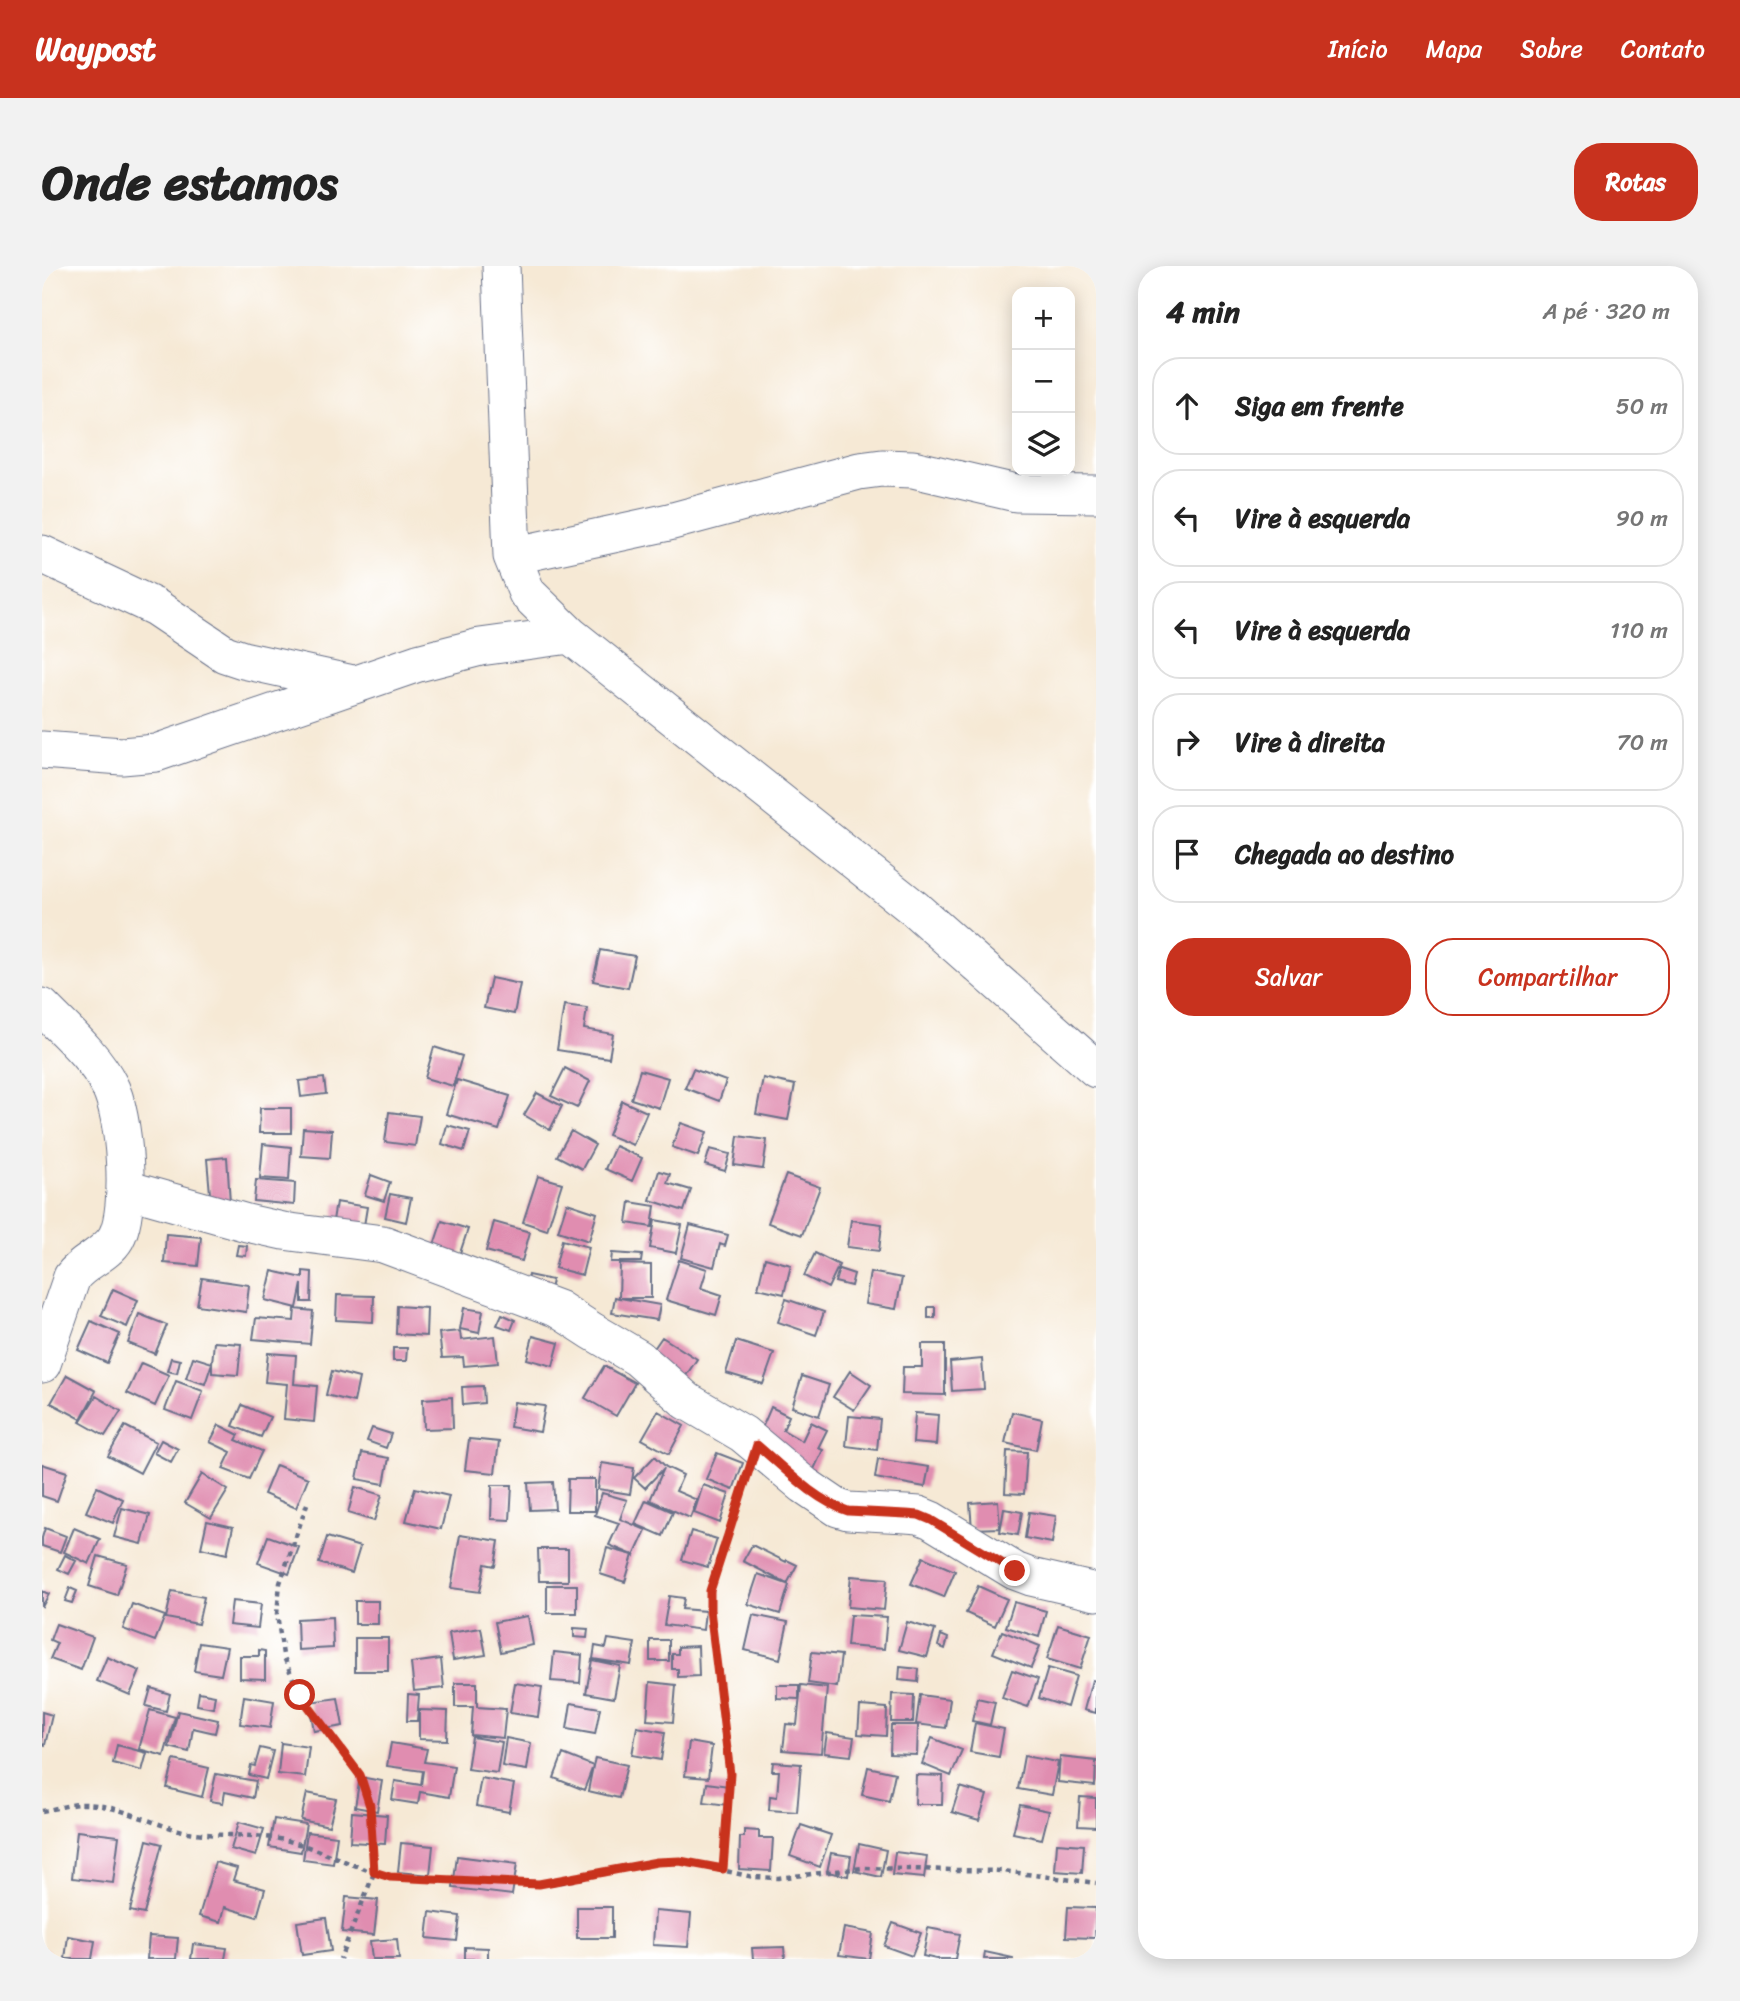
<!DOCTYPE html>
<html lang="pt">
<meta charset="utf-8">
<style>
:root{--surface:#fff;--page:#f2f2f2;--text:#222;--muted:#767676;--line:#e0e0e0;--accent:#c8321e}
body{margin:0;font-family:Sriracha,sans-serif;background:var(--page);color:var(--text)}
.controls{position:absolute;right:21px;top:21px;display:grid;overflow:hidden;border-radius:14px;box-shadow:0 4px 18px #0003}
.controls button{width:63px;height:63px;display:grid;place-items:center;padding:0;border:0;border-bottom:2px solid var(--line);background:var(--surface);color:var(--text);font:35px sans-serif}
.stop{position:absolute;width:21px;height:21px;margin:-16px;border:5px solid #c8321e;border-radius:50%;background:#fff}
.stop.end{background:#c8321e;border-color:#fff;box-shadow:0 2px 7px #0008}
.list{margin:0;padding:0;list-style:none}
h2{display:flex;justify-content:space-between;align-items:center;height:91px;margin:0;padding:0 28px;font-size:30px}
h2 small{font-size:23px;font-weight:400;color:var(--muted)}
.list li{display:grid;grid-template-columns:46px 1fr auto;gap:21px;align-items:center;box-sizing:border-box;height:98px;margin:0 14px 14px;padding:0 14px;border:2px solid var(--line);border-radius:28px}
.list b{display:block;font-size:26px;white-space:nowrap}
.list em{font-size:23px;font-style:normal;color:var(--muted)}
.actions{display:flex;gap:14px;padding:21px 28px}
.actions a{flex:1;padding:16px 0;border:2px solid var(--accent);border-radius:28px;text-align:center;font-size:24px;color:var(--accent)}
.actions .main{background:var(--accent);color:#fff}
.icon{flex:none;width:38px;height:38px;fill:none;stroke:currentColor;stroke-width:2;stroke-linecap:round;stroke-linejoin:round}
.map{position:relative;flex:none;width:1054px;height:1693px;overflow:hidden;border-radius:28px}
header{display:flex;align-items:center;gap:42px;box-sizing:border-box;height:98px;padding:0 35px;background:var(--accent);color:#fff}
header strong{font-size:33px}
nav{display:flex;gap:38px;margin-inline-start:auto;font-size:24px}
.intro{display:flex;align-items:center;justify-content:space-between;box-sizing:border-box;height:168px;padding:0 42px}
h1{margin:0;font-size:49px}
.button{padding:18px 32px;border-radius:28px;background:var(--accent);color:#fff;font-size:24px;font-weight:700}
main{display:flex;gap:42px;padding:0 42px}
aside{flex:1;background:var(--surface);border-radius:28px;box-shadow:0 4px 18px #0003}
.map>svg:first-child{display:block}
</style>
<header>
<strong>Waypost</strong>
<nav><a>Início</a><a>Mapa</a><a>Sobre</a><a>Contato</a></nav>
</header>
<div class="intro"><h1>Onde estamos</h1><a class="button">Rotas</a></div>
<main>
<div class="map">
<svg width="1054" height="1693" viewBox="0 0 1054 1693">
<rect width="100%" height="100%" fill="#fff"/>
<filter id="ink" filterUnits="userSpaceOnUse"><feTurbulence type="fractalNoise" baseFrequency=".0143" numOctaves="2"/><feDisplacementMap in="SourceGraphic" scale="14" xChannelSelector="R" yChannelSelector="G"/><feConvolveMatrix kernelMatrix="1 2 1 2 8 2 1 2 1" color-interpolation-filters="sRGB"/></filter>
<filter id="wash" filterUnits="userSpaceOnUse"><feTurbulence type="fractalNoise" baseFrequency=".00686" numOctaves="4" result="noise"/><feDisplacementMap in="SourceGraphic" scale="28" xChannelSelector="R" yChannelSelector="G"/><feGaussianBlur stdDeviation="1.57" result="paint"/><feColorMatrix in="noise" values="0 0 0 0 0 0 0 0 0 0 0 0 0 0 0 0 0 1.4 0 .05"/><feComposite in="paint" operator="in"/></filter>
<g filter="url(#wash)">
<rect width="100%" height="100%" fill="#f6e9d5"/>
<g id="blocks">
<!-- building -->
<path fill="#e08db0" d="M558,684L593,690L586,722L551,715Z
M449,712L478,718L472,748L442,742Z
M522,739L545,742L542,763L571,768L567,792L515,784Z
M392,781L420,790L411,820L383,812Z
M523,802L548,815L535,842L509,830Z
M651,803L684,815L677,835L643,822Z
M598,804L626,812L617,842L589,833Z
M282,812L284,828L259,831L257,815Z
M721,812L753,819L746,854L714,848Z
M415,814L468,830L457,864L404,848Z
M495,827L520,840L508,864L482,849Z
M580,835L605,846L591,879L566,869Z
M218,842H249V867H217Z
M347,846L378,850L373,880L343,876Z
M639,857L665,866L656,890L630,881Z
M405,859L428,865L422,885L400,878Z
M261,862L290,864L288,892L259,890Z
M529,865L553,879L540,903L515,890Z
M696,870L725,874L721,903L692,899Z
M221,878L249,881L247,914L218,912Z
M573,880L600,892L590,915L563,903Z
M668,883L688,888L683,905L663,899Z
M185,891L188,937L169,939L165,893Z
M617,905L628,908L625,917L649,924L642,945L608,934Z
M329,909L348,916L342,935L323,929Z
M744,909L778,921L760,969L726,957Z
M496,910L520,917L505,964L481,956Z
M214,914L253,917L252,939L212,935Z
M348,928L369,932L364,956L343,951Z
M294,936L325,941L320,972L289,967Z
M588,936L613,940L610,961L585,957Z
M525,937L555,947L547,975L516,965Z
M613,954L640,959L634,987L608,982Z
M809,954L840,958L837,985L805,981Z
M400,955L426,963L416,993L390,985Z
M452,956L488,966L480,995L444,985Z
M648,959L686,969L683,980L678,978L672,1001L639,992Z
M124,968L159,971L156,1000L122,997Z
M520,974L547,981L540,1009L513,1002Z
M196,979L205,980L204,990L194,989Z
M570,987L600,989L599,996H569Z
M773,987L797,999L786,1022L762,1010Z
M723,992L749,999L742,1028L716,1022Z
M637,994L665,1003L659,1022L680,1029L674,1049L624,1034Z
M578,998L609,999V1032H578L618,1039L615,1054L570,1047L573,1031L577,1032Z
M797,1003L812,1008L809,1020L793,1016Z
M230,1005L261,1012V1005L270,1006L269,1036H260V1018L255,1042L223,1034Z
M828,1006L860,1012L854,1043L823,1038Z
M486,1009L510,1014L504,1043L480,1038Z
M160,1012L207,1019L204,1046L155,1039Z
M71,1023L96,1034L85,1061L59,1050Z
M295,1029L332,1030L331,1056L294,1054Z
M744,1033L782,1046L774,1069L736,1056Z
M355,1040L385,1042L384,1070L354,1068Z
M886,1041H893V1052H886Z
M422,1042L441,1045L437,1067L418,1063Z
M253,1043L271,1045L268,1078L211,1073L214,1052L252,1055Z
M97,1048L125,1059L113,1088L86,1077Z
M460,1048L473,1054L469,1064L455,1059Z
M49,1055L78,1068L65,1097L36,1084Z
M418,1065L419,1074L453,1070L456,1097L422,1100L421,1091L400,1092L397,1067Z
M491,1070L517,1077L511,1100L485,1093Z
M620,1071L655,1093L635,1123L600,1100Z
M694,1075L732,1087L721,1118L684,1107Z
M172,1076L199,1078L196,1109L170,1107V1097L163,1118L144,1112L151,1091L170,1097Z
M880,1078H903V1129L860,1128L861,1101H880Z
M351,1082H365L364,1095H351Z
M226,1087L254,1089L252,1118L275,1120L272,1156L242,1153L245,1118L223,1116Z
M129,1092L138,1094L135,1107L125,1105Z
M940,1093L942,1123L910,1125L908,1096Z
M99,1097L127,1109L113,1140L85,1127Z
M562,1100L593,1117L574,1150L543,1132Z
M290,1105L317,1112L312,1136L284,1129Z
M808,1105L829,1119L812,1144L791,1131Z
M25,1109L54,1125L39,1153L9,1137Z
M760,1110L787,1119L777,1150L750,1141Z
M134,1115L161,1125L150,1154L123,1144Z
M441,1120L442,1137L421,1139L420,1121Z
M54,1130L79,1145L63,1170L38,1156Z
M410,1131L411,1162L382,1163L381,1133Z
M472,1136L503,1140L498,1166L468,1161Z
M200,1139L228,1151L219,1171L191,1160Z
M729,1141L747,1150L741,1164L760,1175L769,1156L785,1164L776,1182L781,1184L766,1216L711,1183Z
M616,1145L642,1160L627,1188L600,1173Z
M970,1146L1000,1153L994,1184L963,1177Z
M873,1147L896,1149L894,1179L871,1177Z
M807,1150L838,1153L835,1184L804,1180Z
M177,1159L197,1169L194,1174L220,1185L207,1213L181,1203L189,1186L168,1176Z
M83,1160L114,1176L98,1207L66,1190Z
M330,1162L349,1168L344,1182L325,1175Z
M427,1173L457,1176L453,1207L423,1204Z
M119,1174L136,1183L129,1196L112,1187Z
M965,1185L985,1186L982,1228L963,1227Z
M320,1187L347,1192L342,1218L315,1213Z
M675,1187L701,1197L691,1224L664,1213Z
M613,1190L624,1201L641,1209L634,1225L655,1234L648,1252L608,1234L622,1202L603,1222L592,1212Z
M836,1193L887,1201L883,1221L833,1212Z
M560,1197L592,1202L588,1228L556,1223Z
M0,1198L25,1206L15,1235L0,1230Z
M234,1199L266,1212L254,1242L222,1228Z
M160,1208L186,1224L169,1252L143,1237Z
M526,1213H553V1245H525Z
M511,1216L513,1243L488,1244L486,1217Z
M450,1219H470L468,1254L449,1253Z
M661,1219L687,1228L678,1257L652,1247Z
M55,1221L81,1233L71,1257L44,1246Z
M313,1221L340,1229L332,1255L306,1247Z
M373,1222L407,1230L399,1263L364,1255Z
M560,1227L585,1234L578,1253L604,1264L592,1290L591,1289L583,1316L558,1308L565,1282L591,1289L567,1279L577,1257L553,1249Z
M604,1234L631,1246L621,1270L593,1258Z
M956,1235L958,1262L930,1263L928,1237Z
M80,1242L108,1249L100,1278L72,1271Z
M962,1243L980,1246L976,1269L958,1266Z
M987,1246L1014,1250L1010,1277L983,1272Z
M165,1255L191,1261L185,1288L159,1282Z
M3,1262L24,1270L18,1286L0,1280V1272Z
M32,1262L58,1273L47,1298L22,1286Z
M649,1265L675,1273L666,1301L640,1294Z
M418,1269L457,1275L453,1300L443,1298L438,1326L409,1322Z
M226,1270L257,1281L247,1308L216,1297Z
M285,1271L318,1281L310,1307L277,1297Z
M710,1279L744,1296L745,1294L755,1299L745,1318L747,1319L738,1348L706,1338L716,1308L745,1318L701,1295Z
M496,1283H526V1315H497Z
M23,1289L34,1295L27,1308L16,1303Z
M56,1290L85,1298L75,1329L47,1320Z
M881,1291L913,1305L902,1331L869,1318Z
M809,1310L845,1313L842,1344L806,1341Z
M505,1319H535V1347H505Z
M936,1320L965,1333L953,1360L924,1347Z
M28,1322L35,1325L30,1337L23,1335Z
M0,1325L7,1328L0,1341Z
M130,1325L162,1331L156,1358L124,1352Z
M627,1330L642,1332L640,1343L663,1345L661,1364L622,1359Z
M190,1335L219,1338L216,1362L187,1359Z
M313,1335H336V1358H313Z
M972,1336L1004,1345L997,1371L964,1361Z
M90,1338L123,1350L113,1375L81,1363Z
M711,1349L746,1356L738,1393L703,1384Z
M808,1349L845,1351L842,1383L805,1380Z
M486,1350L491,1379L459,1386L453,1356Z
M290,1351L291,1382L256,1384L255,1353Z
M865,1356L893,1364L885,1391L857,1384Z
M14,1358L51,1371L39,1404L8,1393L15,1377L8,1374Z
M1016,1359L1049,1369L1038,1403L1005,1393Z
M439,1362L444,1389L411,1394L407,1367Z
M532,1362L546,1363L545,1372L532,1371Z
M960,1365L998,1380L989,1402L951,1387Z
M899,1369L906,1372L903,1383L896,1380Z
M313,1372H346V1405H313Z
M566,1373L593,1377L589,1399L551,1393L553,1380L564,1382Z
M608,1374H627V1395H608Z
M157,1377L185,1381L179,1409L152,1405Z
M656,1380L657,1410L636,1411V1403H630V1388H636V1381Z
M217,1384L223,1385V1413L198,1412V1390H217Z
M512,1386L540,1389L538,1417L509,1415Z
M770,1386L799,1389L795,1421L766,1417Z
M65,1391L98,1405L88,1429L55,1415Z
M399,1393L402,1422L372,1425L369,1397Z
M550,1394L578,1400L572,1432L544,1427Z
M858,1401L877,1403L876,1416L857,1414Z
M1006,1402L1034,1410L1025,1441L997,1432Z
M970,1404L996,1413L986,1441L960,1432Z
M1050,1414L1054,1415V1447L1042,1444Z
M608,1416L634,1419L631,1456L605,1454Z
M413,1417H435V1441L464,1443L461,1472L429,1469L431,1441H413Z
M473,1417L500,1421L496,1451L468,1447Z
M735,1419H757V1433L735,1432Z
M759,1419L785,1422L779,1487L741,1484L744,1458L755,1459Z
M109,1422L128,1428L124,1445L104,1440Z
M157,1426L173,1429L171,1442L155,1439Z
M366,1428L377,1429L375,1455H365Z
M850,1428L872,1429L871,1456H849Z
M878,1429L908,1433L904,1462L874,1458Z
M202,1430L232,1435L228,1462L198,1458Z
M296,1432L301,1460L272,1465L267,1436Z
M935,1432L953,1436L948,1459L930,1455Z
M529,1437L558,1442L553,1468L525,1463Z
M818,1440L845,1442L844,1470L816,1468Z
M108,1444L133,1451L122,1490L97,1483Z
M377,1444L406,1445L405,1474L377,1473Z
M136,1445L176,1454L173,1467L151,1462L147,1486L127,1481Z
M0,1446L10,1449L3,1479L0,1478Z
M933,1457L962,1463L957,1491L928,1486Z
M849,1459H876L875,1489L848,1488Z
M595,1461L623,1466L619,1494L590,1489Z
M785,1467L812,1471L809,1490L782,1487Z
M430,1471L460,1476L455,1507L425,1503Z
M464,1472L489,1477L485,1504L460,1500Z
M890,1472L920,1484L909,1510L880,1498Z
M647,1476L670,1480L666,1512L643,1510Z
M239,1477L267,1481L263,1511L236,1508Z
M349,1477L385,1483L382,1496L412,1500L407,1531L378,1526L376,1538L350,1534L353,1515L379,1519L381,1505L345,1500Z
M75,1479L105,1487L100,1505L71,1497Z
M218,1482L231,1485L224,1513L207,1509L209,1499L213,1500Z
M521,1488L551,1500L553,1492L585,1499L577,1532L546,1525L551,1500L542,1524L512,1512Z
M982,1490L1016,1496L1010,1529L976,1523Z
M1018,1491L1054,1495L1053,1520L1016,1516Z
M132,1494L167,1502L160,1531L125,1522Z
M731,1496L759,1498L755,1546L727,1544L728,1530L735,1531L737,1505H730Z
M826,1501L853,1507L847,1535L820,1529Z
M174,1508L214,1515L211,1532L183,1526L181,1537L168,1535Z
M874,1509L901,1510L900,1538H873Z
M318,1511L340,1515L335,1545L313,1541Z
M439,1512L472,1518L467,1546L434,1540Z
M665,1517L687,1520L685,1539L662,1536Z
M918,1521L945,1529L937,1554L910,1546Z
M265,1527L294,1533L287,1560L259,1554Z
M1038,1531L1054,1532V1561L1036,1560Z
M978,1539L1007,1545L1000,1573L971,1567Z
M310,1546L345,1549L343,1578L308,1576Z
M232,1553L264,1558L259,1586L227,1581Z
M197,1556L222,1563L214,1590L189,1583Z
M759,1559L789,1569L778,1601L748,1590Z
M702,1564L717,1565V1572H731L729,1605L697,1603L698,1571H702Z
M35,1565L77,1570L71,1617L30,1612Z
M265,1566L295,1570L291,1598L261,1594Z
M105,1574L120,1578L102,1648L88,1645Z
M359,1577L391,1580L388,1609L356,1606Z
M1015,1577L1042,1579L1040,1607L1013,1605Z
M817,1578L844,1584L839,1611L812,1605Z
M853,1586L885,1590L882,1612L850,1609Z
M789,1587L809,1590L806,1610L785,1606Z
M415,1590L475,1598L470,1629L411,1622Z
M173,1596L195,1602L191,1614L223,1623L215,1651L183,1641L179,1656L157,1650Z
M304,1631L336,1634L332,1669L300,1666Z
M535,1641H570V1672H535Z
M1026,1641L1054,1642L1053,1672L1024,1671Z
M613,1645L649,1648L646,1681L611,1679Z
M388,1646L418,1650L415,1675L385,1672Z
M284,1652L289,1685L260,1689L255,1656Z
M851,1657L879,1667L870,1690L842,1680Z
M802,1662L831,1667L827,1693L797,1689Z
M886,1662L918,1668L913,1693H894L881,1690Z
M26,1670L53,1675L50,1693H23Z
M107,1670L136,1672L134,1693H105Z
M355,1673L357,1693H330L328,1675Z
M151,1678L185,1682L183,1693H149Z
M423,1681L446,1682V1693H423Z
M742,1681L743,1693H711L710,1682Z
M0,1683L6,1684L5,1693H0Z
M943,1686L971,1692V1693H942Z"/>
</g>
</g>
<g filter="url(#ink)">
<use href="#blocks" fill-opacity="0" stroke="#687088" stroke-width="2"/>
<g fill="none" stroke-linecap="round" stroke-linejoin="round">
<!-- minor casing -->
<g stroke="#687088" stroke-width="39">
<path id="minor" d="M459,0L470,290L485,327L528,369L873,643L1054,803
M0,288L113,341L183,388L201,394L311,418
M470,290L627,256L817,205L840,202L871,203L974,227L1054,228
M0,484L80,490L114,487L376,397L438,381L528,369
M0,741C23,765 52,789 67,819C83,848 90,943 74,972C64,989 42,995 30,1011L0,1098
M84,923L205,957L241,965L341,978L516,1043L550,1065L596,1092L645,1135L701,1168L762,1219L796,1242L806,1245L864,1248L877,1249L889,1254L973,1305L989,1311L1054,1326"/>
</g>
<!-- path -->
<path stroke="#687088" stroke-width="4.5" stroke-dasharray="5 5" stroke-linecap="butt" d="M265,1238L238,1317L235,1348L241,1389L258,1429L318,1509L328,1540L332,1607L298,1693
M0,1545C12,1543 25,1539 37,1538C75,1537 109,1559 146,1566C178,1571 210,1567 242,1574C278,1582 312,1602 348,1611L497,1618L519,1616L615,1596L638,1595L711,1611L736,1612L820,1602L961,1605L1054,1617
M681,1603L688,1508L668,1344V1325L675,1297L705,1210"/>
<!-- minor -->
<use href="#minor" stroke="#fff" stroke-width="37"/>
</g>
</g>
<g fill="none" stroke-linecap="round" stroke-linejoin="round" filter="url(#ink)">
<!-- route -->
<path stroke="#c8321e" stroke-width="9" d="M258,1429L318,1509L328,1540L332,1606L348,1611L497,1618L615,1596L638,1595L681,1603L688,1508L668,1344V1325L715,1179C742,1202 772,1234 806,1245L864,1248L877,1249L889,1254L973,1305"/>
</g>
</svg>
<div class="controls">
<button>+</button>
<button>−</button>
<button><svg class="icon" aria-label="layers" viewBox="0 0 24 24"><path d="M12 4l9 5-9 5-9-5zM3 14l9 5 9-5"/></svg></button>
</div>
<div class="stop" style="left:258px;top:1429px"></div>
<div class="stop end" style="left:973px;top:1305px"></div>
</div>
<aside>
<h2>4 min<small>A pé · 320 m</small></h2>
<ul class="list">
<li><svg class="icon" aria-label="ahead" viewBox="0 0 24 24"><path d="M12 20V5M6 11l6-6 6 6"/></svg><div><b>Siga em frente</b></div><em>50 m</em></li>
<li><svg class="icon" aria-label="left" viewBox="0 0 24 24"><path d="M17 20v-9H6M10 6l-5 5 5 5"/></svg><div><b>Vire à esquerda</b></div><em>90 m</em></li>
<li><svg class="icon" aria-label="left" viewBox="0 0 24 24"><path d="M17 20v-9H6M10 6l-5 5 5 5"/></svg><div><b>Vire à esquerda</b></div><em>110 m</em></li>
<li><svg class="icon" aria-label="right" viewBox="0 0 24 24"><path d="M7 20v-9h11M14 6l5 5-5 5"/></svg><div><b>Vire à direita</b></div><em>70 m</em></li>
<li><svg class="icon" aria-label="arrive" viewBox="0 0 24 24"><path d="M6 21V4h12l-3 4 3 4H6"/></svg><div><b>Chegada ao destino</b></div></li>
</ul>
<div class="actions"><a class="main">Salvar</a><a>Compartilhar</a></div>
</aside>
</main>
